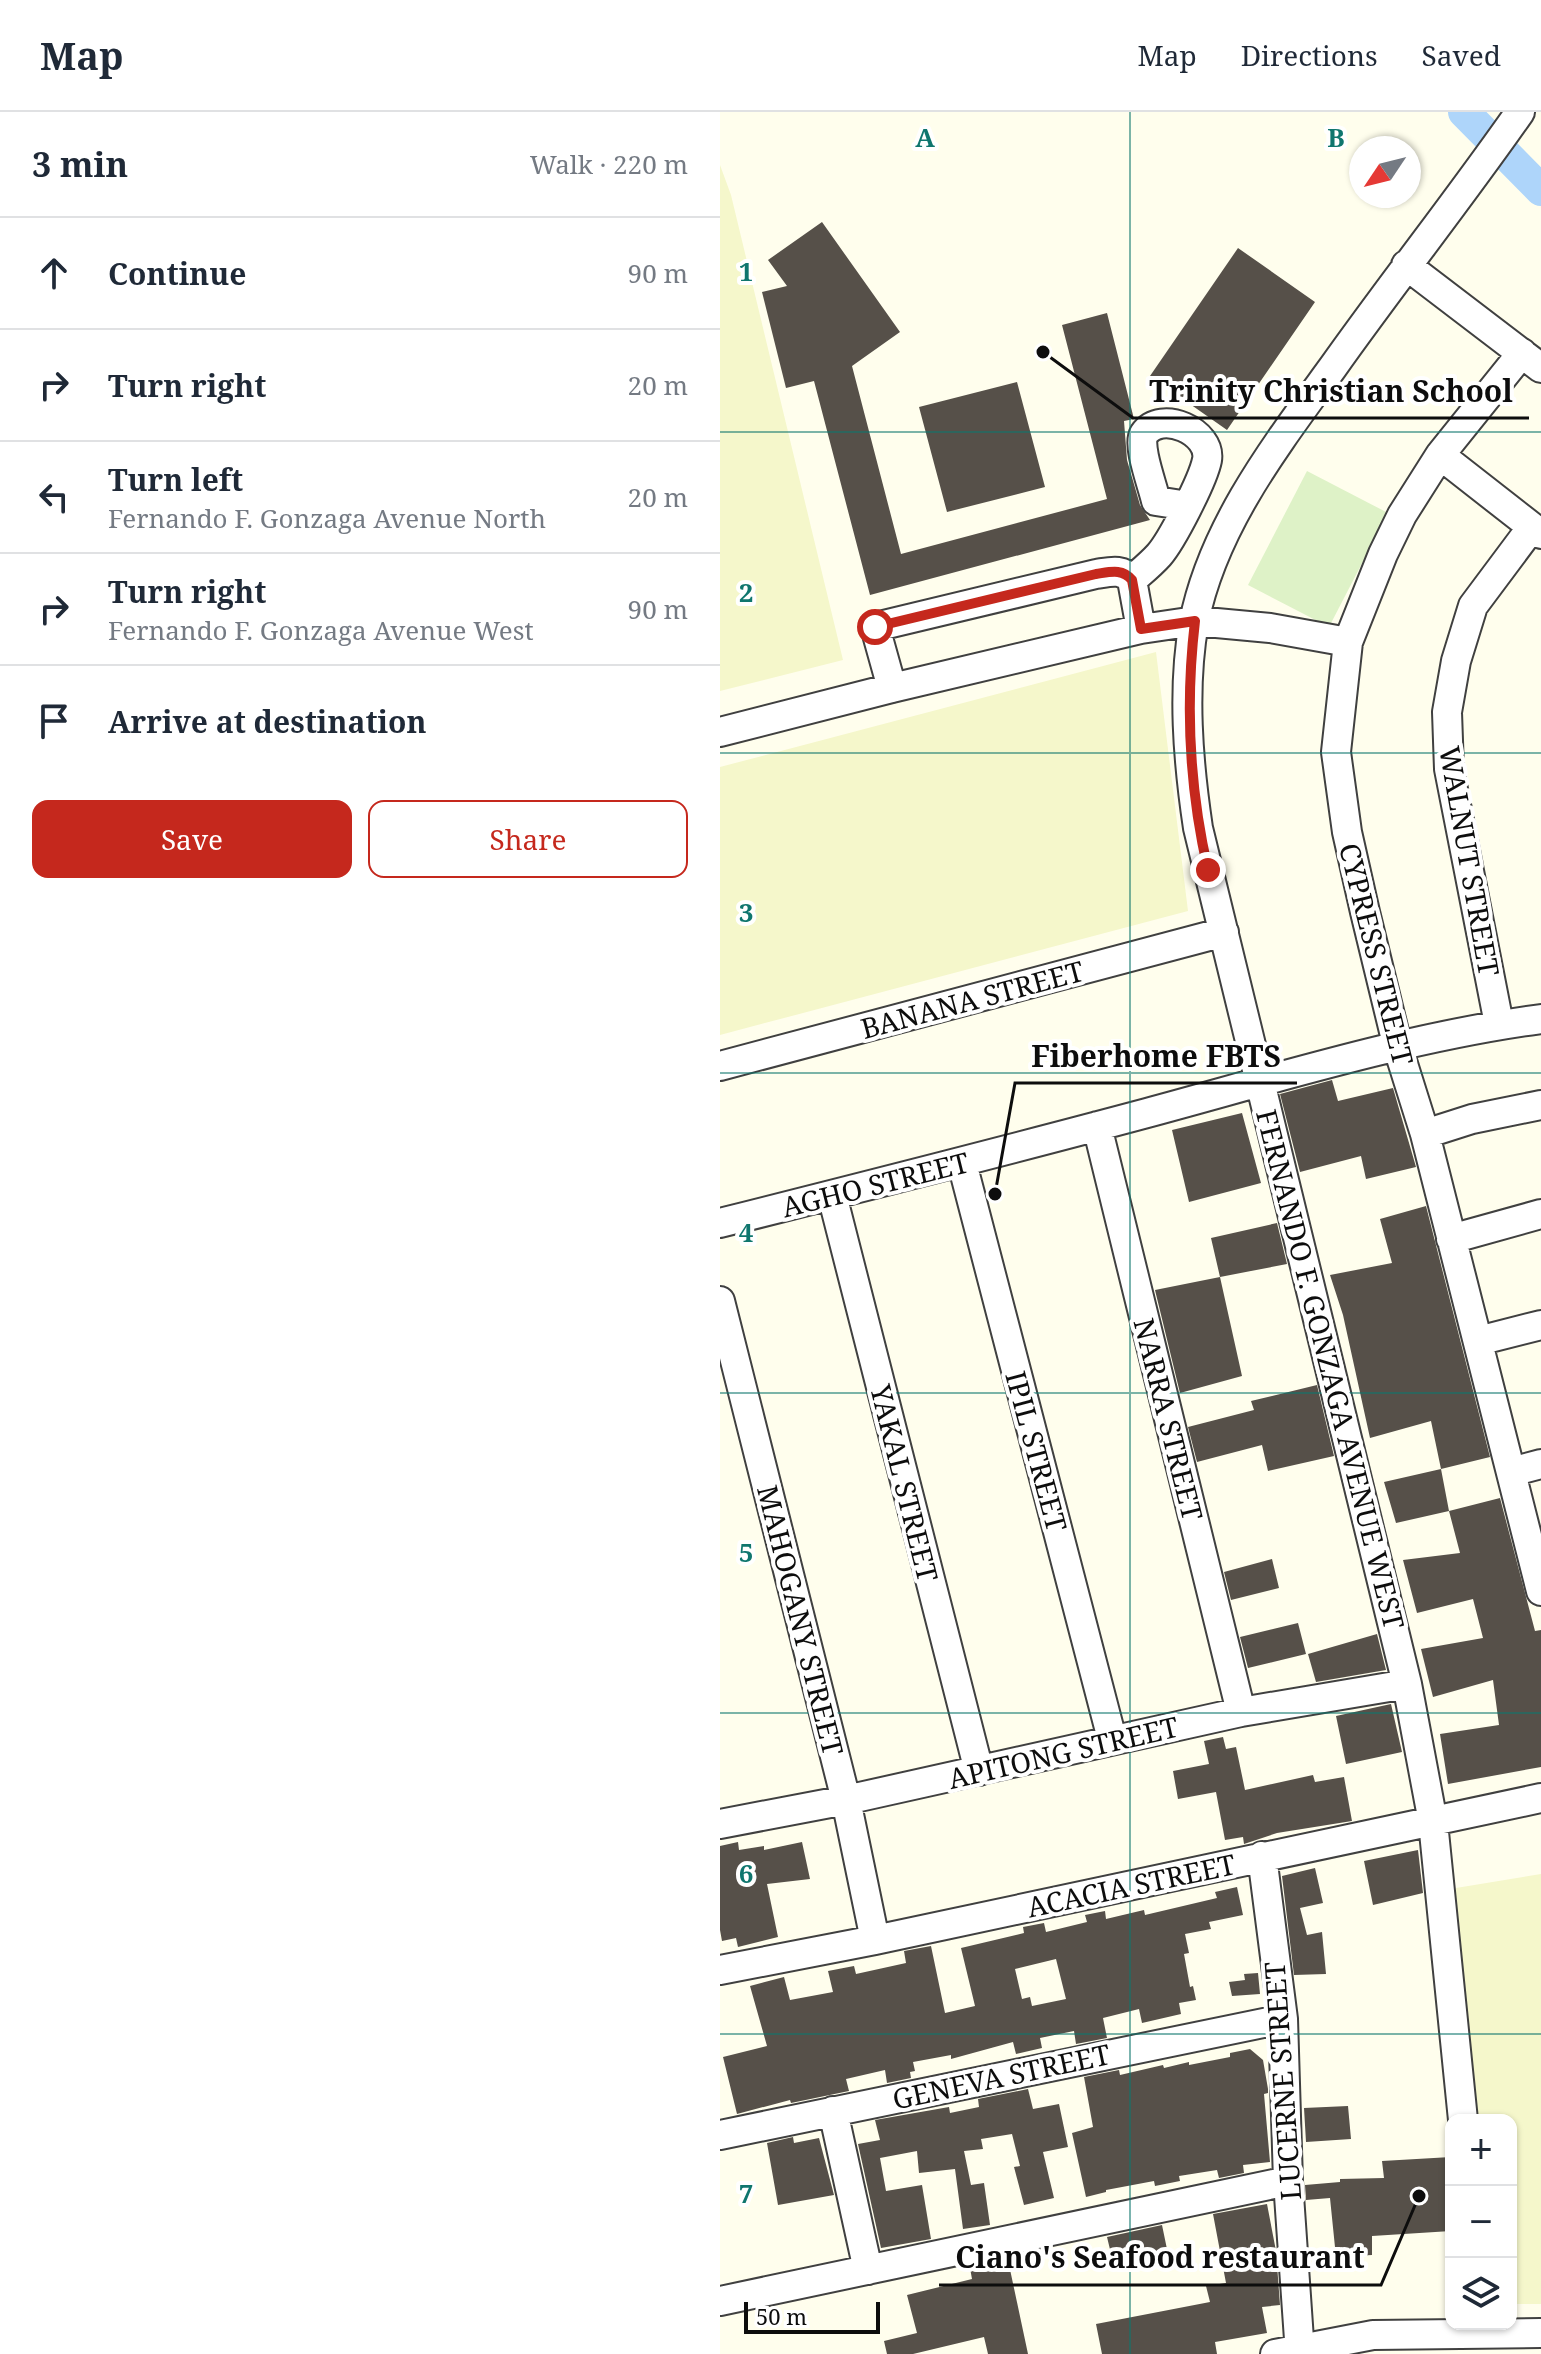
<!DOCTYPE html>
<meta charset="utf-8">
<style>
:root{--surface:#fff;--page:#f2f2f3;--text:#1f2937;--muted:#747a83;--line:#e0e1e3;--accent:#c5281d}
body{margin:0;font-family:"Noto Serif",serif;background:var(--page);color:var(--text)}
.controls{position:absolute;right:24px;bottom:24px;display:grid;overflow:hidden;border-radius:16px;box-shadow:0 2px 6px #0004}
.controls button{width:72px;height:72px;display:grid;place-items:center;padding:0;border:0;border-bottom:2px solid var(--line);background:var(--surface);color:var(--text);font:40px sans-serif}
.compass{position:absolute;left:629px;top:24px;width:72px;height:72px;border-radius:50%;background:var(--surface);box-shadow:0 2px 6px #0004;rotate:235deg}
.scale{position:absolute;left:24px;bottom:20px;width:136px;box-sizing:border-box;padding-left:8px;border:4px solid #0d0d0d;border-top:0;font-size:22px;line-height:28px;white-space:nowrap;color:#0d0d0d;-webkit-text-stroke:6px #fff;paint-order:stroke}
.stop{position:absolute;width:24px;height:24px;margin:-18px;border:6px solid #c5281d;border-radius:50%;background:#fff}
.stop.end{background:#c5281d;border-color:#fff;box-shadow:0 2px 8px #0008}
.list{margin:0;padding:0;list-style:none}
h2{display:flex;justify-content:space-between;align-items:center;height:104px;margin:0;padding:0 32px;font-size:34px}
h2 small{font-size:26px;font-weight:400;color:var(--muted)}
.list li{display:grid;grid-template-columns:52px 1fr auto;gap:24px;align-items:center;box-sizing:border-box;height:112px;padding:0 32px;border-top:2px solid var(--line)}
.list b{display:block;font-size:30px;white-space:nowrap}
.list p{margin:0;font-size:26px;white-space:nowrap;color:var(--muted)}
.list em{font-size:26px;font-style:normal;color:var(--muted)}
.actions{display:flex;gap:16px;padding:24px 32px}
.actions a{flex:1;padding:18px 0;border:2px solid var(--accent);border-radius:16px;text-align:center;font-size:28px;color:var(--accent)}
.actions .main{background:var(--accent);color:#fff}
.icon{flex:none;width:44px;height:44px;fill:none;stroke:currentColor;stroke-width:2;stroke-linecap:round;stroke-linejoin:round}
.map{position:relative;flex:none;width:821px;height:2242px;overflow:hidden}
header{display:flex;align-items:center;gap:48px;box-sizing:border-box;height:112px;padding:0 40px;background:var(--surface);border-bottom:2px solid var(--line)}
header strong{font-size:38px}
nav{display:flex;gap:44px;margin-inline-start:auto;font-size:28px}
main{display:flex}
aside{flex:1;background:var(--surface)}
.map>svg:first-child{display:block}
</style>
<header>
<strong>Map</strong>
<nav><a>Map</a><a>Directions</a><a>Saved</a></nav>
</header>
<main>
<aside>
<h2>3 min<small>Walk · 220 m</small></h2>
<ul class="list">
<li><svg class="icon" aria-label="ahead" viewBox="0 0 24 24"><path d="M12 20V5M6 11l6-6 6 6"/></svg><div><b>Continue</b></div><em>90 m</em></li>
<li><svg class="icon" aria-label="right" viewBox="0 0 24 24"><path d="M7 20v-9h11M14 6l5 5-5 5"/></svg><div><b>Turn right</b></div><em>20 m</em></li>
<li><svg class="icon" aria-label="left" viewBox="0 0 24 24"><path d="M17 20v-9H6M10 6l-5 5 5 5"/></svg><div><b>Turn left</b><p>Fernando F. Gonzaga Avenue North</p></div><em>20 m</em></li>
<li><svg class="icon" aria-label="right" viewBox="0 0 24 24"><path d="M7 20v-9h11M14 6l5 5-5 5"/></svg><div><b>Turn right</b><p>Fernando F. Gonzaga Avenue West</p></div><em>90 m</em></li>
<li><svg class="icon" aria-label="arrive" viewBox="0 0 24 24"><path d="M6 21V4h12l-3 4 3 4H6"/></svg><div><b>Arrive at destination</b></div></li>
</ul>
<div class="actions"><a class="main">Save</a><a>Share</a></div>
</aside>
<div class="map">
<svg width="821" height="2242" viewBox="0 0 821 2242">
<rect width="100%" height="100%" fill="#fffeed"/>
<!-- farmland -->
<path fill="#f5f7cb" d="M0,53L11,83L123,548L0,579Z
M436,540L468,799L0,923V655Z
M821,1762V2192H791V2008H757L733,1806L736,1776Z"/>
<!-- pitch -->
<path fill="#def2c7" d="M587,359L668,401L609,515L528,473Z"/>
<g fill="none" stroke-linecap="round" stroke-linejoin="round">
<!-- river -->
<path stroke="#aed5fa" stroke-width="32" d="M744,0L821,78"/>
</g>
<!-- building -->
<path fill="#565049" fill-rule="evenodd" d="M102,110L180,220L132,254L181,442L387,387L342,213L387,201L414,307L404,309L407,348L420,393L430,408L150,483L94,269L66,276L42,180L67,174L48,148Z
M518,136L595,190L507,318L430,264Z
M297,270L325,375L227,400L199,295Z
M612,968L618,989L673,976L696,1055L646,1067L641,1044L580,1060L560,982Z
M522,1001L541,1071L469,1090L452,1018Z
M706,1094L770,1345L721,1357L711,1309L650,1326L623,1203L610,1163L672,1151L660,1107Z
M557,1111L567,1152L500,1165L491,1126Z
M500,1165L522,1264L460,1281L435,1178Z
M597,1273L614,1344L548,1359L542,1333L477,1350L468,1315L534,1298L531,1289Z
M721,1357L729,1399L676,1411L664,1370Z
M780,1386L815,1519L821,1518V1655L728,1672L720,1622L779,1613L773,1568L713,1585L701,1537L763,1526L753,1487L697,1501L683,1448L740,1441L729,1399Z
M552,1447L559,1476L511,1488L504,1460Z
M578,1511L586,1542L528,1556L520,1525Z
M657,1522L666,1558L596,1570L588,1542Z
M671,1592L682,1640L626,1652L616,1604Z
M503,1625L506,1637L516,1635L525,1678L593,1663L595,1670L624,1665L632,1709L557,1721L524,1732L523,1725L505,1728L496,1680L458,1687L453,1659L489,1652L484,1629Z
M18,1730L19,1738L44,1734V1738L82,1730L90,1767L47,1772L58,1825L18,1835L16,1826L2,1829L0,1818V1734Z
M698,1738L703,1781L653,1793L644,1749Z
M595,1756L603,1791L580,1796L587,1823L602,1820L606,1862L574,1863L562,1764Z
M517,1775L523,1803L489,1810L491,1817L465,1822L469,1841L464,1842L470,1875L473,1874L476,1888L459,1891L461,1902L422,1911L419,1897L383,1906L387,1926L356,1932L354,1919L320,1926L322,1936L296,1942L293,1930L231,1947V1943L193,1950L195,1959L190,1960L191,1966L167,1971L165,1958L126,1967L129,1979L71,1991L70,1988L17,2002L3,1945L47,1934L30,1874L64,1865L70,1888L113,1880L108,1859L134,1854L136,1862L186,1851L184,1839L211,1834L225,1901L255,1894L241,1836L304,1821L303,1815L324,1811L326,1820L367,1810L365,1803L385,1799L386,1807L424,1798L425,1803L497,1786L495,1780ZM336,1847L346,1887L312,1894L310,1885L302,1887L295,1857Z
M538,1861L540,1882L512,1884L509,1870L525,1868L524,1862Z
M530,1937L543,1948L548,1977V1981L544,1982L550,2050L523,2053L524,2061L499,2066L497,2058L459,2064L460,2069L435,2074L434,2069L386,2078V2080L366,2085L352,2021L373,2015L364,1965L399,1958L400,1963L443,1953L444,1956L469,1950V1953L510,1945V1941Z
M308,1977L313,1997L339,1992L348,2035L323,2040L334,2086L304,2093L294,2055L300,2054L292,2022L261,2027L263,2037L244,2039L251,2073L264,2071L270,2113L243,2117L235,2057L199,2061L197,2039L160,2046L166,2079L202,2073L211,2127L161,2136L138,2032L160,2028L155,2008L229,1995L230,2001L259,1995L258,1987Z
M628,1994L631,2027L586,2030L584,1996Z
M73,2025L74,2031L99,2026L114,2083L58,2093L47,2031Z
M731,2045V2119L652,2124V2143L616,2145L610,2086L586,2088L585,2073L620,2070V2067L664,2066L662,2049Z
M547,2092L556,2139L560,2193L542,2195L547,2221L495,2230L497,2242H382L376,2212L490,2190L486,2174L506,2171L493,2102Z
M442,2113L448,2142L394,2154L387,2125Z
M288,2148L308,2242H268L264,2225L193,2242H167L164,2229L197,2221L187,2183L252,2167L250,2156Z"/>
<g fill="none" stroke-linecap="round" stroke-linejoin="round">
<!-- minor casing -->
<g stroke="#404040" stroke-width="32">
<path id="minor" d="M686,153L821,256
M802,241L720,343L682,403L663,442L628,530L616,640L627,720L645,800L678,936L705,1022L821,1479
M720,343L821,422
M412,468C421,460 431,452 439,443C452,428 483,368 487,348C492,320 441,297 424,322C417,333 433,375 436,389L468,394
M172,576L155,515L376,462C390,460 402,456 412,468L421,517
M0,620L172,576L421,517L475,509L550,516L628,530
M779,912L729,657L727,600L736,549L753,494L812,415
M0,954L504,820
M377,1014L521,1600
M705,1022L752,1007L821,993
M242,1051L392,1627
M112,1083L259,1659
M0,1111C143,1075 285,1039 427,1001C557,966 688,925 821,907
M731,1127L821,1102
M0,1189L126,1688L155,1828
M758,1229L821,1213
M791,1360L821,1352
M0,1712L126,1688L521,1600L687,1572
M542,1744L563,1907L568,2069L580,2242
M0,1858L155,1828L821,1686
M113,1999L148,2158
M743,2008L713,1710L687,1572L478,716C468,649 462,577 474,510C493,414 557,332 613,255C674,169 740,86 800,0
M0,2023L563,1907
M0,2189L568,2069
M555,2242L653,2223L821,2221"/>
</g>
<!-- minor -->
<use href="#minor" stroke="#fff" stroke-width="28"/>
</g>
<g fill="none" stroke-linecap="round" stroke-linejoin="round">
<!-- route -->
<path stroke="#c5281d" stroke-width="10" d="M155,515L376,462C390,460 402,456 412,468L421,517L475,509C465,594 469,675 488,758"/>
</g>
<!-- grid -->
<path fill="none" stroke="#0f766e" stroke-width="2" stroke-opacity="0.55" d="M410,0V2242M0,320H821M0,641H821M0,961H821M0,1281H821M0,1601H821M0,1922H821"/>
<g text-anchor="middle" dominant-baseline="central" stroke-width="8" stroke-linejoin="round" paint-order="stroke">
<!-- street labels -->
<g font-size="28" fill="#0d0d0d" stroke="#fff">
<text transform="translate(750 749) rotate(80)">WALNUT STREET</text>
<text transform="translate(657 842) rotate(76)">CYPRESS STREET</text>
<text transform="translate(252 887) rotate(-15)">BANANA STREET</text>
<text transform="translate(155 1072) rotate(-14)">AGHO STREET</text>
<text transform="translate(611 1257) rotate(76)">FERNANDO F. GONZAGA AVENUE WEST</text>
<text transform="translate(449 1307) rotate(76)">NARRA STREET</text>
<text transform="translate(317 1339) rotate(75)">IPIL STREET</text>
<text transform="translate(185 1371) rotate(76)">YAKAL STREET</text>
<text transform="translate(81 1508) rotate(76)">MAHOGANY STREET</text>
<text transform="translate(343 1640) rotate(-13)">APITONG STREET</text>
<text transform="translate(411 1773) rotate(-12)">ACACIA STREET</text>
<text transform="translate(281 1964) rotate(-12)">GENEVA STREET</text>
<text transform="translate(562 1969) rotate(-94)">LUCERNE STREET</text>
</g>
</g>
<g font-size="26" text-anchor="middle" font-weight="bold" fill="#0f766e" stroke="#fff" stroke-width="8" stroke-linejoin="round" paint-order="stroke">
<text x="205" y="35">A</text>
<text x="616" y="35">B</text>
<text x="26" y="169">1</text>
<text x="26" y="490">2</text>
<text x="26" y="810">3</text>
<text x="26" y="1130">4</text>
<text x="26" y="1450">5</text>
<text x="26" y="1771">6</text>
<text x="26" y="2091">7</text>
</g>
<!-- callouts -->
<path fill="none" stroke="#0d0d0d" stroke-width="3" d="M323 240L413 306H809M275 1082L295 971H577M699 2084L661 2173H219"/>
<g fill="#0d0d0d" stroke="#fff" stroke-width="3">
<circle cx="323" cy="240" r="8"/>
<circle cx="275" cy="1082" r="8"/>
<circle cx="699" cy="2084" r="8"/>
</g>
<g font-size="30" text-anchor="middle" font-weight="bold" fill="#0d0d0d" stroke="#fff" stroke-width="8" stroke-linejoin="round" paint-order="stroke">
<text x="611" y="290">Trinity Christian School</text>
<text x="436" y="955">Fiberhome FBTS</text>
<text x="440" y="2156">Ciano's Seafood restaurant</text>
</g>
</svg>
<div class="controls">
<button>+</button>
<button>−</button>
<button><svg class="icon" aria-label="layers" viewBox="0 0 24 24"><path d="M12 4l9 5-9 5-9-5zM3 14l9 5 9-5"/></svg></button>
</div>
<svg class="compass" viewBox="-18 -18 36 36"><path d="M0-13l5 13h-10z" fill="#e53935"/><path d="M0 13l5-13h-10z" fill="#747a83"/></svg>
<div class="scale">50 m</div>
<div class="stop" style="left:155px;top:515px"></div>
<div class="stop end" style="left:488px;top:758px"></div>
</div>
</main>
